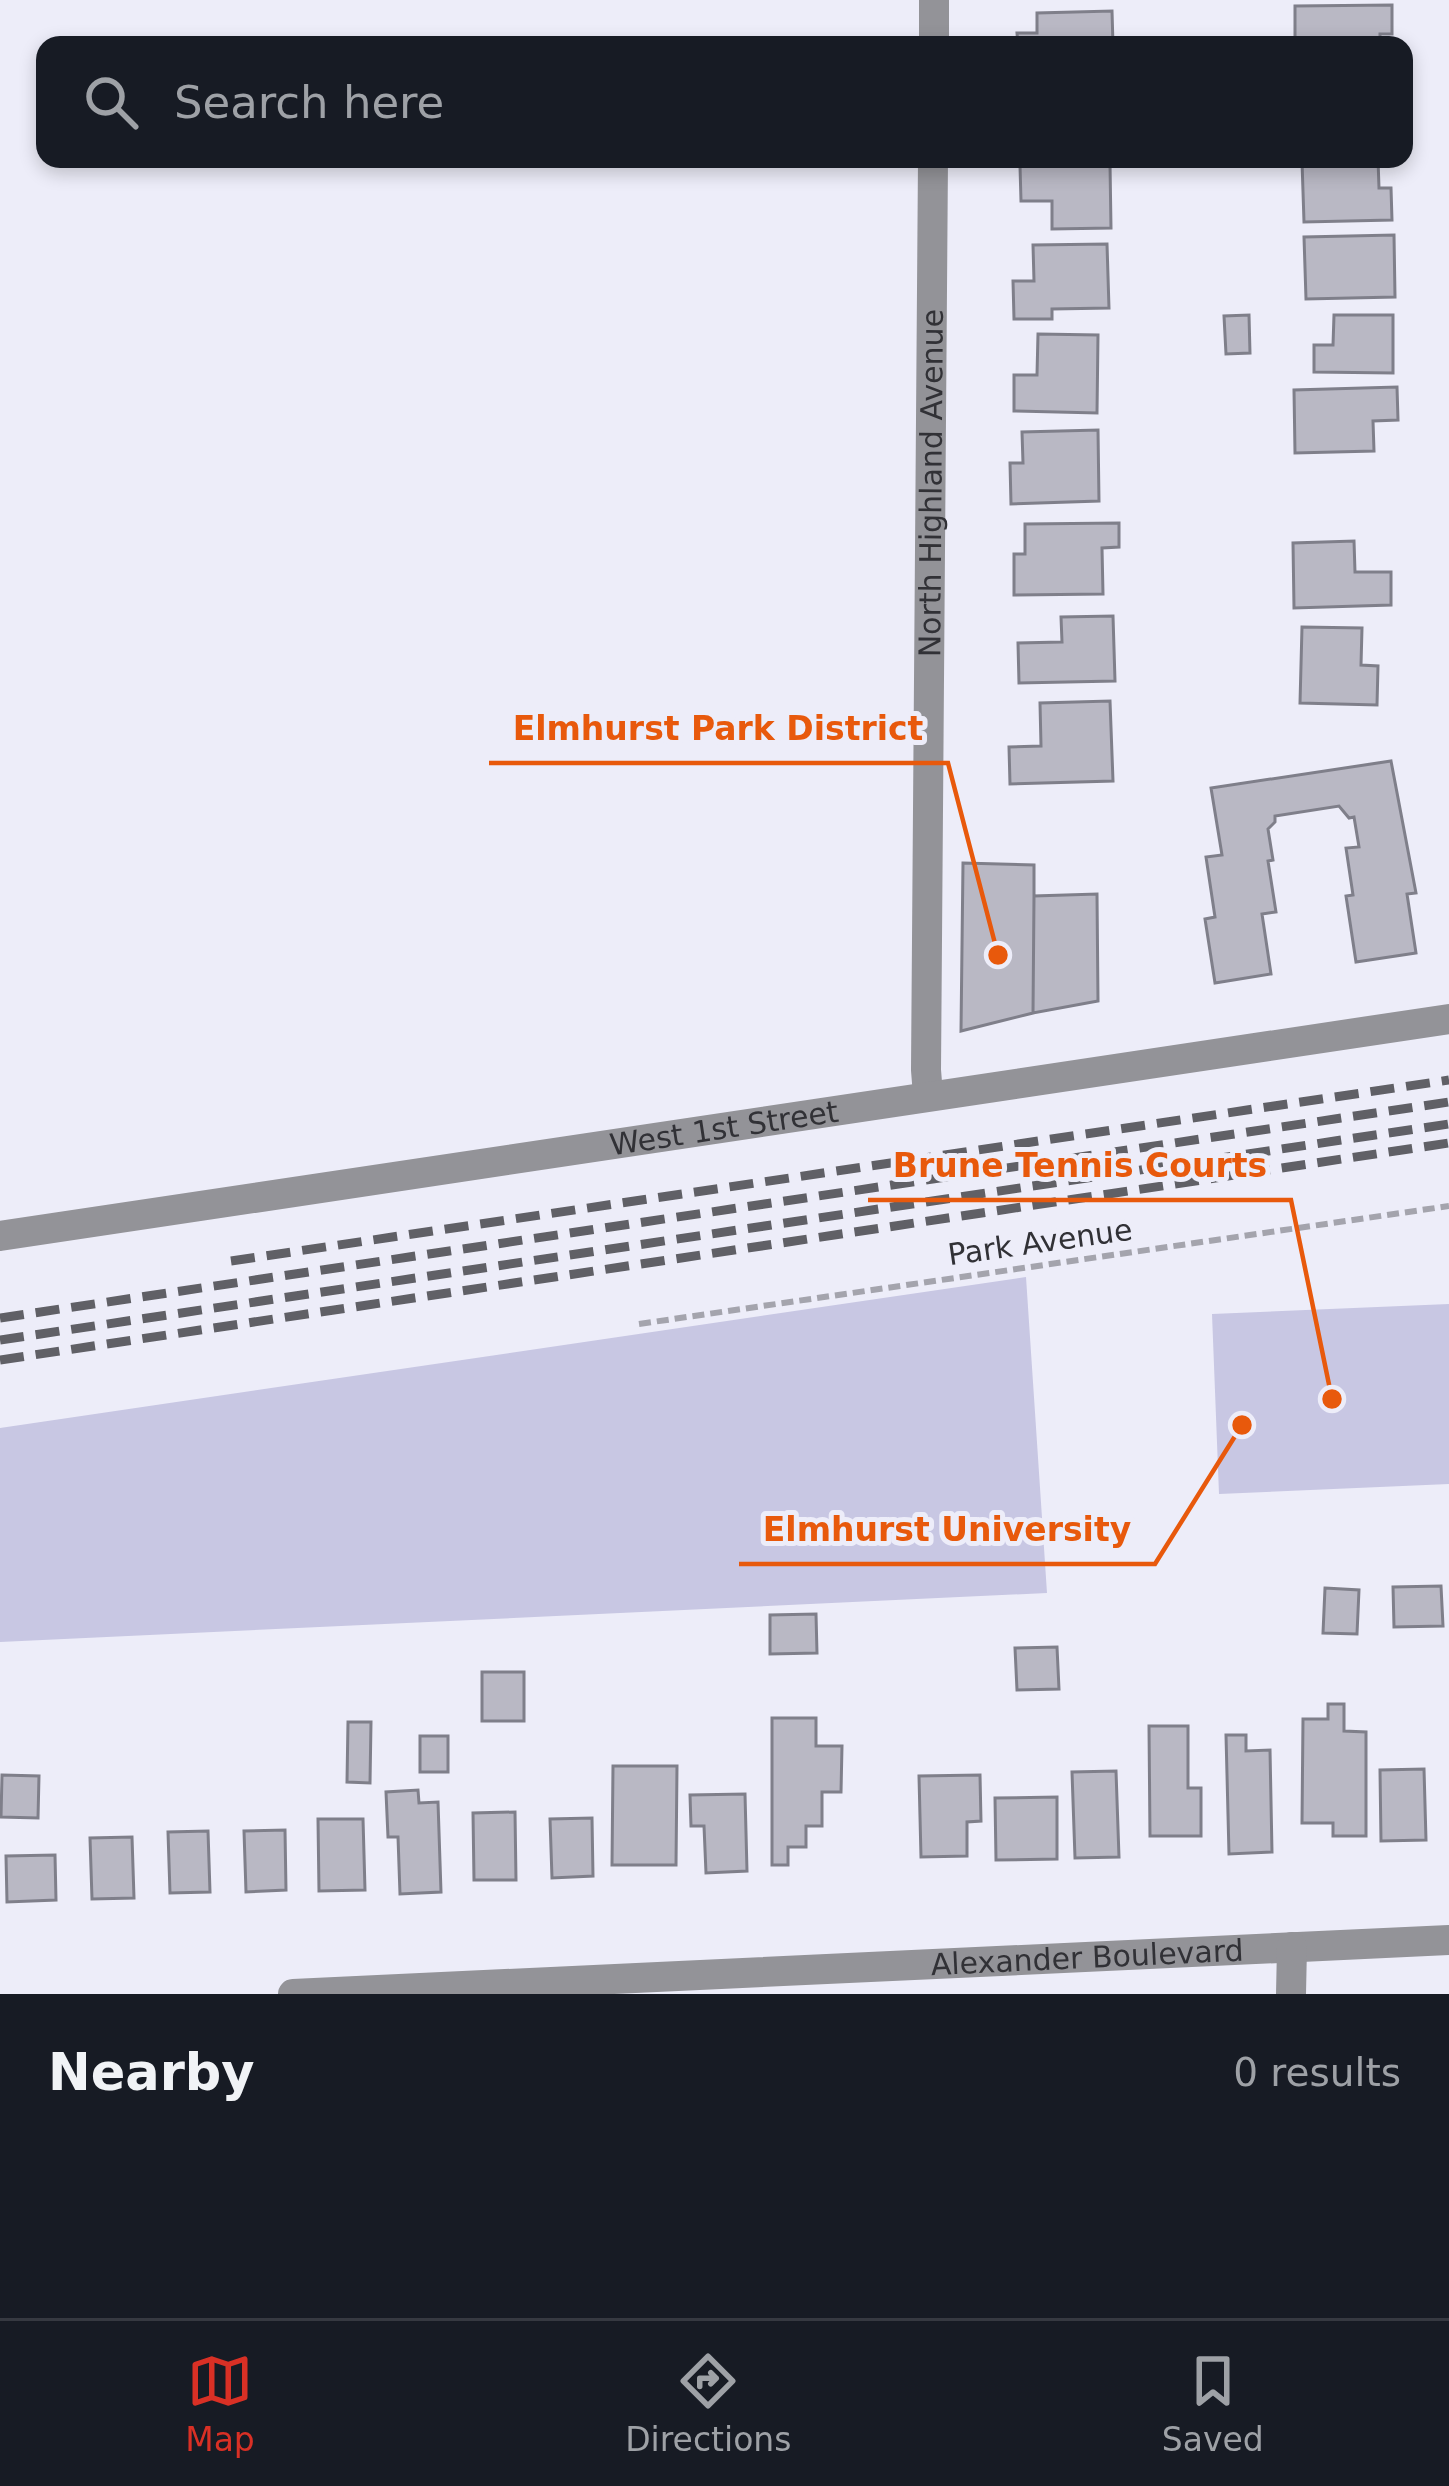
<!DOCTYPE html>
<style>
:root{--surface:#171b24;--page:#20242c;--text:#f1f3f6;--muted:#9ea1a6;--line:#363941;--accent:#d93025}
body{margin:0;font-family:"DejaVu Sans",sans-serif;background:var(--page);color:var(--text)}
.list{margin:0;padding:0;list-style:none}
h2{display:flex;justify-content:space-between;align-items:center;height:156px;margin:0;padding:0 48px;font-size:51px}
h2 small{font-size:39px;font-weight:400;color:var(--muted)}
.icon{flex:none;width:66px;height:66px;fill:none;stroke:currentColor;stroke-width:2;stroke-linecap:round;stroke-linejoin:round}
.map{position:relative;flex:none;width:1449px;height:1994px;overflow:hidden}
.search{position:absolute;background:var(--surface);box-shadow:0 6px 18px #0003;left:36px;right:36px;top:36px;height:132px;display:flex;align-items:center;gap:30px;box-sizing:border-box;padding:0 42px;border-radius:24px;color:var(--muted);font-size:45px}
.sheet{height:324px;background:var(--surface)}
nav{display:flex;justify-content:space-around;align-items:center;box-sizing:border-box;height:168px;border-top:3px solid var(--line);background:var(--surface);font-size:33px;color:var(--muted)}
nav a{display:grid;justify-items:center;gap:6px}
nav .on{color:var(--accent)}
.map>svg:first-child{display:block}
</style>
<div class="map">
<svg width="1449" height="1994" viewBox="0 0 1449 1994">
<rect width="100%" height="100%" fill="#ededf9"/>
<!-- green -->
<path fill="#c8c7e3" d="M1026,1277L1047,1593L0,1642V1428Z
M1449,1304V1484L1219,1494L1212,1314Z"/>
<!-- building -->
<path fill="#b9b8c4" stroke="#7f7f8a" stroke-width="3" d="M1392,5V34H1380V45H1295V6Z
M1112,11L1113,45H1018L1017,33H1037V13Z
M1378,159L1379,188H1391L1392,220L1304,222L1302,161Z
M1110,164L1111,228L1052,229V201H1021L1020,166Z
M1394,235L1395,297L1306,299L1304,237Z
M1107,244L1109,308L1052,309V319H1014L1013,281H1034L1033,245Z
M1249,315L1250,353L1226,354L1224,316Z
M1334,315H1393V373L1314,372V345H1333Z
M1038,334L1098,335L1097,413L1014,411V375H1037Z
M1397,387L1398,420L1373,421L1374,451L1295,453L1294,390Z
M1098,430L1099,501L1011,504L1010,463H1023L1022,432Z
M1119,523V547L1102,548L1103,594L1014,595V554H1025V524Z
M1354,541L1355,572H1391V605L1294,608L1293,543Z
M1113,616L1115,681L1019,683L1018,643L1062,642L1061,617Z
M1302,627L1362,628L1361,665L1378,666L1377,705L1300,703Z
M1110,701L1113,781L1010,784L1009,747L1041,746L1040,703Z
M1391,761L1416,893L1407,894L1416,953L1356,962L1346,896L1353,895L1346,848L1359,847L1354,817L1349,818L1339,806L1275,816V822L1268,829L1273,860L1268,861L1276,912L1262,914L1271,974L1215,983L1205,919L1215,917L1206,857L1222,855L1211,788Z
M963,863L1034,865V896L1033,1013L961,1031Z
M1097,894L1098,1001L1033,1013L1034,896Z
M1441,1586L1443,1626L1394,1627L1393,1587Z
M1325,1588L1359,1590L1357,1634L1323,1633Z
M816,1614L817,1653L770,1654V1615Z
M1057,1647L1059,1689L1017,1690L1015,1648Z
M482,1672H524V1721H482Z
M1328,1704H1344V1731L1366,1732V1836H1333V1823H1302L1303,1719H1328Z
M772,1718H816V1746H842L841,1792H822V1826H806V1847H788V1865H772Z
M348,1722H371L370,1783L347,1782Z
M1149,1726H1188V1788H1201V1836H1150Z
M1226,1735H1246V1751L1270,1750L1272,1852L1229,1854Z
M420,1736H448V1772H420Z
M613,1766H677L676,1865H612Z
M1424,1769L1426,1840L1381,1841L1380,1770Z
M1116,1771L1119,1857L1075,1858L1072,1772Z
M2,1775L39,1776L38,1818L1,1817Z
M980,1775L981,1821L967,1822V1856L921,1857L919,1776Z
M418,1790L419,1803L438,1802L441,1892L400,1894L398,1837H388L386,1792Z
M745,1794L747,1871L706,1873L704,1826H691L690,1795Z
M1057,1797V1859L996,1860L995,1798Z
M515,1812L516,1880H474L473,1813Z
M592,1818L593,1876L552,1878L550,1819Z
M318,1819H363L365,1890L319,1891Z
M285,1830L286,1890L246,1892L244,1831Z
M208,1831L210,1892L170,1893L168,1832Z
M132,1837L134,1898L92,1899L90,1838Z
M55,1855L56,1900L7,1902L6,1856Z"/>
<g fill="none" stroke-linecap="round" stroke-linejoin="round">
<!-- path -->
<path stroke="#a4a4ad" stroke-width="6" stroke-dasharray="12 6" stroke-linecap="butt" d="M639,1324L1449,1206"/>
<!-- minor -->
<g stroke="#939398" stroke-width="30">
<path d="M934,45V0"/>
<path id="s1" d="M928,1095L926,1070L933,159"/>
<path id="s2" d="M0,1236L1449,1019"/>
<path id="s3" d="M293,1994L1449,1940"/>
<path d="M1291,1994L1292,1947"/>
</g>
<!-- rail -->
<path stroke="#606066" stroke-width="9" stroke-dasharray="24 12" stroke-linecap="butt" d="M231,1261L1449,1080
M0,1318L1449,1102
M0,1340L1449,1124
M0,1360L1449,1143"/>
</g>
<g text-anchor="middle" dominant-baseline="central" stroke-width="10" stroke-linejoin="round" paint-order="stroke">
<!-- street labels -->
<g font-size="30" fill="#313136" stroke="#ededf9">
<text stroke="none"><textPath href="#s1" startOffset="612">North Highland Avenue</textPath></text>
<text stroke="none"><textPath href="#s2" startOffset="732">West 1st Street</textPath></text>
<text transform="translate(1040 1242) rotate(-8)">Park Avenue</text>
<text stroke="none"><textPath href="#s3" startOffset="795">Alexander Boulevard</textPath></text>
</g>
</g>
<!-- callouts -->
<path fill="none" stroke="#e8590c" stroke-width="4.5" d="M998 955L948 763H489M1332 1399L1291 1200H868M1242 1425L1155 1564H739"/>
<g fill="#e8590c" stroke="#ededf9" stroke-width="4.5">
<circle cx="998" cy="955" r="12"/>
<circle cx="1332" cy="1399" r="12"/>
<circle cx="1242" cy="1425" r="12"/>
</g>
<g font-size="33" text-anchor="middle" font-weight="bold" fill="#e8590c" stroke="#ededf9" stroke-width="10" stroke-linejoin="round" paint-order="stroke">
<text x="718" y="740">Elmhurst Park District</text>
<text x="1080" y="1177">Brune Tennis Courts</text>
<text x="947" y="1541">Elmhurst University</text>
</g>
</svg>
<div class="search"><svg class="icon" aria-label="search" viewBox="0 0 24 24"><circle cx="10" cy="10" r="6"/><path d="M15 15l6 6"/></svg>Search here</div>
</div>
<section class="sheet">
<h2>Nearby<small>0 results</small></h2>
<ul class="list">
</ul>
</section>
<nav>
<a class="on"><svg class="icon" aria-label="map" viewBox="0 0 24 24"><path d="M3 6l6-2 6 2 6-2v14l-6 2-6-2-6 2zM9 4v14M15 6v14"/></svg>Map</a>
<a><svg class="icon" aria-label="directions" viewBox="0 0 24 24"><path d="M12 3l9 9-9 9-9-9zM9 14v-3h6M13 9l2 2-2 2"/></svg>Directions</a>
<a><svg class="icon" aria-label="saved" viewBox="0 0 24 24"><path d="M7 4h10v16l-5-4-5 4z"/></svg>Saved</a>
</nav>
